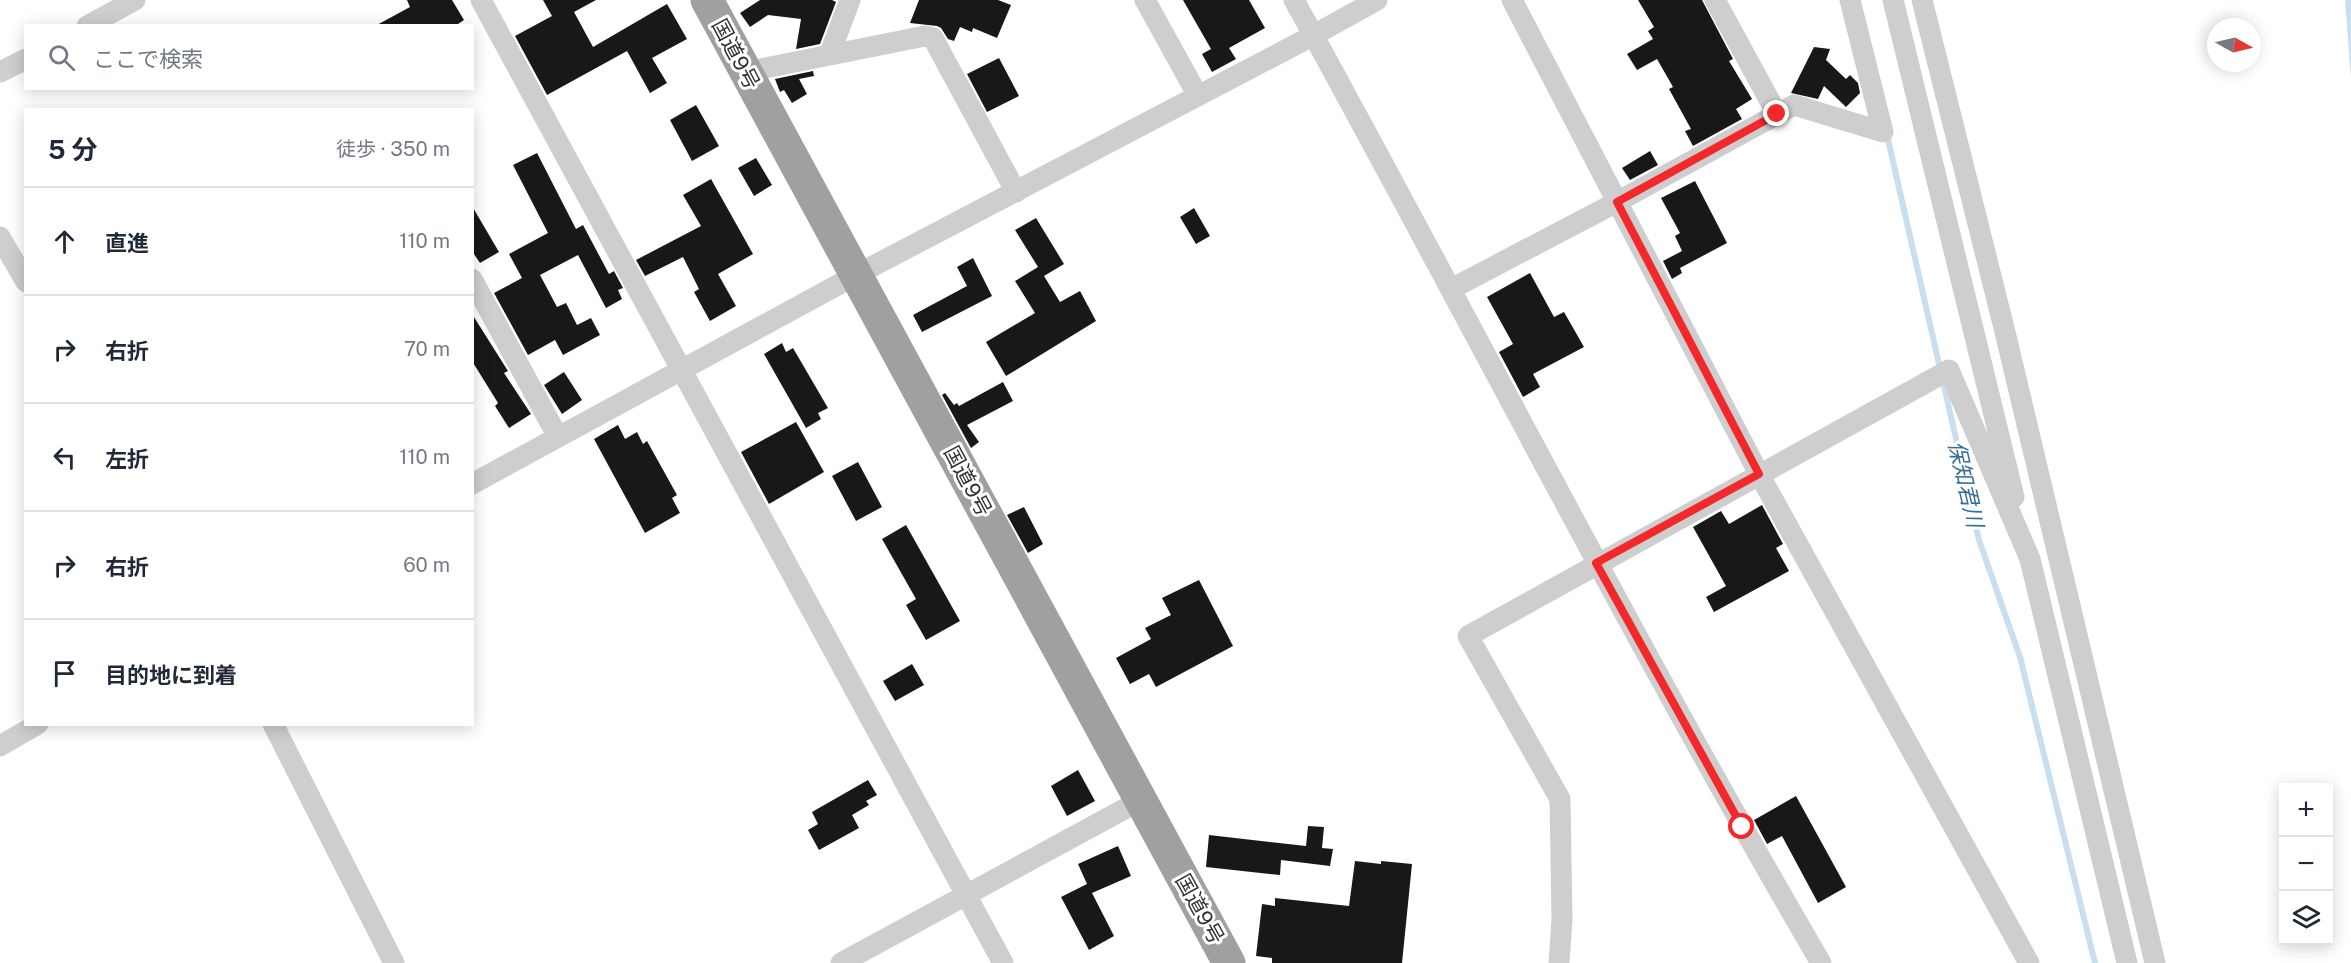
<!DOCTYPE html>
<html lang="ja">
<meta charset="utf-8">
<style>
:root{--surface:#fff;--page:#f2f2f3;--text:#1f2937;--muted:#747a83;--line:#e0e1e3}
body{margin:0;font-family:"Public Sans","Noto Sans JP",sans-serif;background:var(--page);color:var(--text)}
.controls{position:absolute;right:18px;bottom:18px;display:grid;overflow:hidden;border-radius:0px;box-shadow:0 3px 15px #0003}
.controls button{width:54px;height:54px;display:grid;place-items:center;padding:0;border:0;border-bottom:2px solid var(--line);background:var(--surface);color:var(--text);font:30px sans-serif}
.compass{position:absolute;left:2207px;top:18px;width:54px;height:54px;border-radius:50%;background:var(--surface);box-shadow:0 3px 15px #0003;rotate:98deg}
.stop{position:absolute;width:18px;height:18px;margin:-14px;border:4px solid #f2282b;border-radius:50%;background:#fff}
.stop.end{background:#f2282b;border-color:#fff;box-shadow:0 2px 6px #0008}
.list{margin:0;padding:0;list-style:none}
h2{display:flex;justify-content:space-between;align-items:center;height:78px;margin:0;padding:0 24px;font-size:26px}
h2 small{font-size:20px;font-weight:400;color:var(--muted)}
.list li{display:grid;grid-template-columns:39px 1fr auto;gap:18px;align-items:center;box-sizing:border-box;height:108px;padding:0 24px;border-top:2px solid var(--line)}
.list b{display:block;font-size:22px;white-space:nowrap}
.list em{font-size:20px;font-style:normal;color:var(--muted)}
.icon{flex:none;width:33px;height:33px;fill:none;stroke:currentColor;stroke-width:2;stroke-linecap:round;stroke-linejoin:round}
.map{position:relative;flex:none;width:2351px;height:963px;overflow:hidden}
.search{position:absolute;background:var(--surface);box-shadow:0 3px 15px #0003;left:24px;top:24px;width:450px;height:66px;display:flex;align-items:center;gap:15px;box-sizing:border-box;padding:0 21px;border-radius:0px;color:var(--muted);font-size:22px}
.panel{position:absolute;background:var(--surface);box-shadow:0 3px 15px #0003;left:24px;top:108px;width:450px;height:618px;border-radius:0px}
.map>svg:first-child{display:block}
</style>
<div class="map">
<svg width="2351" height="963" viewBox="0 0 2351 963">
<rect width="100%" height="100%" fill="#fff"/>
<!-- water -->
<path fill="#c9deef" d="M2345,0H2351V79Z"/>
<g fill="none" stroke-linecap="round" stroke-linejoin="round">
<!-- stream -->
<path stroke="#c9deef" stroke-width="6" d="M1887,135L1979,540L2020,657L2095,963"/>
</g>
<!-- building -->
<path fill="#181818" d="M407,0H452L464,20L455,26H375L410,7Z
M543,0H596L574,12L593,47L667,4L687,39L652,58L667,83L650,93L627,51L547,95L515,36L552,16Z
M760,0H832L836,2L820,44L796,49L801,19L768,15L750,27L740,13Z
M919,0H998L1011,5L997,38L973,28L972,32L960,27L954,41L948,39L941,28L937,26L910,23Z
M1183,0H1249L1265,28L1229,48L1236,59L1212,72L1202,54L1211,49Z
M1638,0H1702L1733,59L1729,61L1752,99L1736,109L1742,119L1693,146L1685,131L1691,129L1669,89L1673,87L1657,59L1637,70L1627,54L1653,39L1648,31L1654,27Z
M1814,47L1830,49L1826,60L1846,79L1850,75L1858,83L1860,93L1846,107L1824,86L1818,99L1791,93Z
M999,58L1019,96L987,112L967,74Z
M813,71L814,76L799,79L807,94L792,103L784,90L780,92L775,79Z
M696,105L719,146L692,161L670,120Z
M1650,151L1658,165L1630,180L1622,168Z
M537,153L576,229L583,225L609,274L614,271L623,288L618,290L622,299L606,308L578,255L540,275L557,307L566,303L577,325L591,318L600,335L563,355L555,340L528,355L494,293L522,278L509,254L548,233L513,165Z
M756,158L772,185L754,196L738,168Z
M711,179L753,254L718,274L736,306L710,321L694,292L699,289L683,257L645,276L636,260L701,226L683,195Z
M1695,181L1727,243L1680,268L1682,273L1672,279L1663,261L1682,251L1675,236L1680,233L1661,198Z
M472,206L499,252L480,263L472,251Z
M1194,208L1210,236L1196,244L1180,217Z
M1036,218L1064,264L1044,276L1060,302L1080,291L1096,321L1006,376L986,342L1035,313L1015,281L1038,267L1015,230Z
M973,258L992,296L922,332L913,315L967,286L957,267Z
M1530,273L1554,317L1564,312L1584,347L1533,374L1540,387L1523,397L1499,352L1513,344L1487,297Z
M472,314L508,371L504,373L531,414L509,428L495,406L498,403L472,361Z
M782,343L786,352L793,348L828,408L818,413L821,419L806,428L764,354Z
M564,372L582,400L562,414L544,385Z
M1003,382L1013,401L967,425L979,442L971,448L942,395L945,393L954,405L957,403L959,406Z
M796,422L824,472L769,504L741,452Z
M618,425L625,439L637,432L643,444L647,441L677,495L672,498L680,513L645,533L594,439Z
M858,462L882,507L856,521L832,476Z
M1762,505L1783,544L1776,548L1789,571L1714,612L1706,597L1726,586L1693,527L1721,511L1729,524Z
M1024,507L1043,544L1028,553L1007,515Z
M906,525L960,621L926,640L906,605L916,599L882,539Z
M1199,580L1233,646L1156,687L1149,674L1130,684L1116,658L1151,639L1145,628L1171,615L1162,598Z
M912,664L924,685L895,701L883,681Z
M1078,770L1095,801L1067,816L1051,786Z
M868,780L877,795L866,801L869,805L852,815L859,828L819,850L808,830L818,824L812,812Z
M1796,796L1846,887L1818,903L1782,836L1767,844L1754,820Z
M1308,826L1324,827L1322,848L1333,849L1330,866L1281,860L1280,875L1206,867L1209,835L1306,846Z
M1118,846L1131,876L1092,893L1114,936L1089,950L1061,897L1087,884L1078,864Z
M1355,861L1381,864V861L1412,864L1402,963H1272V958L1256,956L1262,904L1275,906V898L1349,906Z"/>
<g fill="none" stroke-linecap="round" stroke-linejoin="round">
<!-- minor -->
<path stroke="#cecece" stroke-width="21" d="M481,0L1003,963
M1145,0L1198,96
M1294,0C1471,321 1636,647 1821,963
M1512,0L1759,474L2029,963
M1715,0L1777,114
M1893,0L2014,497
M1922,0L2005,332L2155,963
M87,26L135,0
M830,53L850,0
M0,72L26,59
M745,72L925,36L933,38L1016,192
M0,237L26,282
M472,279L558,437
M1451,289L1617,202L1794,105L1883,132L1850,0
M472,484L856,275L1314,35L1377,0
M273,724L394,963
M0,746L38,724
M841,963L1141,800
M1559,963L1562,920L1560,799L1468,636L1949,370L2030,559L2127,963"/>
<!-- trunk -->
<path stroke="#a0a0a0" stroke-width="33" d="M707,0L1229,963"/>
</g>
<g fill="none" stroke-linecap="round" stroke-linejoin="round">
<!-- route -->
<path stroke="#f2282b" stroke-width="8" d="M1742,827L1596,563L1759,474L1617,202L1777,114"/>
</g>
<g text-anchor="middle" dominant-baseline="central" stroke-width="6" stroke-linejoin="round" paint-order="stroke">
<!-- street labels -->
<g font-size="21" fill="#313131" stroke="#fff">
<text transform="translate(736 54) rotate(62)">国道9号</text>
<text transform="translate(968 481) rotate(62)">国道9号</text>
<text transform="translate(1200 909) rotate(61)">国道9号</text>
</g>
<!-- water labels -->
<g font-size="22" font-style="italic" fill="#376e9a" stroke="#fff">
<text transform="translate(1966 484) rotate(77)">保知君川</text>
</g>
</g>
</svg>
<div class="controls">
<button>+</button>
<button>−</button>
<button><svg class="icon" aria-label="layers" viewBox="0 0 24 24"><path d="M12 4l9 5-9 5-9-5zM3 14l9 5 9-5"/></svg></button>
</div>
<svg class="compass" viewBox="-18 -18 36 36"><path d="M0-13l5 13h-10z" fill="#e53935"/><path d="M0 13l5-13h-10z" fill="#747a83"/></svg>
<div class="stop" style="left:1742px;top:827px"></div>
<div class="stop end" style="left:1777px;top:114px"></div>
<div class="search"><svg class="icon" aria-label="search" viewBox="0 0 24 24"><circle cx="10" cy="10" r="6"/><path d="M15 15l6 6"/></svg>ここで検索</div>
<section class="panel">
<h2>5 分<small>徒歩 · 350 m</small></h2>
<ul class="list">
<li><svg class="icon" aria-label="ahead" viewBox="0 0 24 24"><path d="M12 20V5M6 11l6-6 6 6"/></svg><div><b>直進</b></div><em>110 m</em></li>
<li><svg class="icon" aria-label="right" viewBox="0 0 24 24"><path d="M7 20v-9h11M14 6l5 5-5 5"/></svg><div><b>右折</b></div><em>70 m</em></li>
<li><svg class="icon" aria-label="left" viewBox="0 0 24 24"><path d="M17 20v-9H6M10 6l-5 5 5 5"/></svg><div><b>左折</b></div><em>110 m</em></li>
<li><svg class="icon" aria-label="right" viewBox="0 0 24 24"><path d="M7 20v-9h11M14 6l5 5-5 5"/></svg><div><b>右折</b></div><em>60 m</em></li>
<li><svg class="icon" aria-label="arrive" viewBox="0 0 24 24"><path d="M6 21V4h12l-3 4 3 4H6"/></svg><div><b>目的地に到着</b></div></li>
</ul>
</section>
</div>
